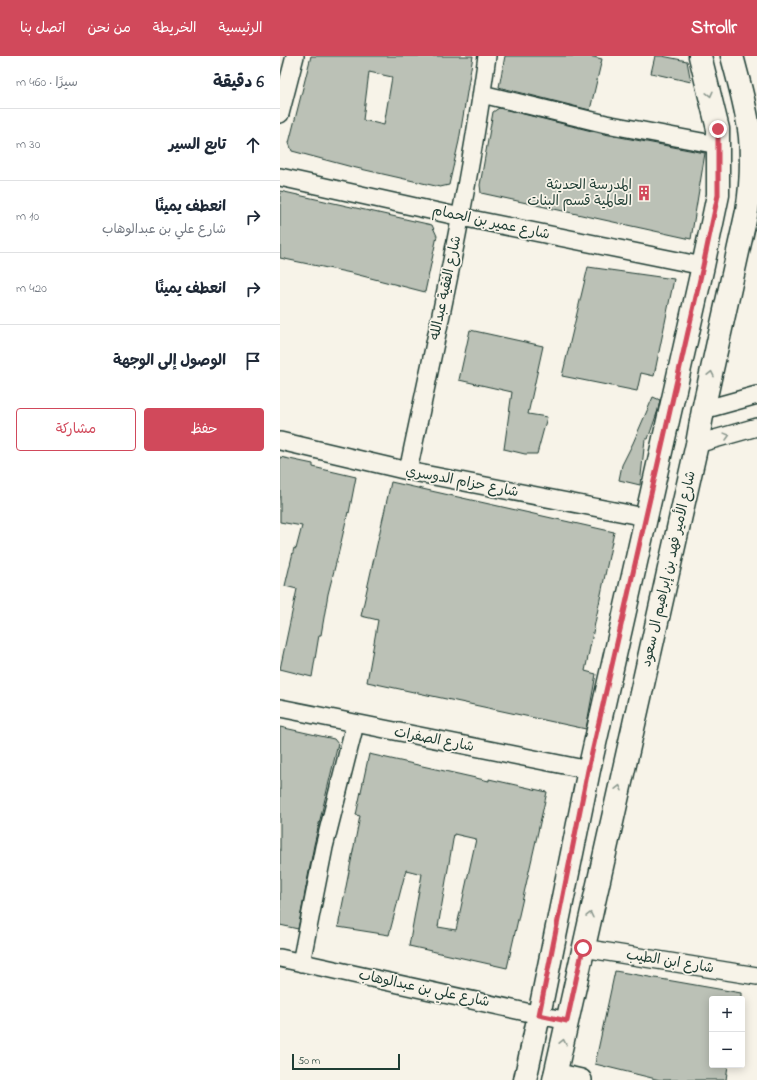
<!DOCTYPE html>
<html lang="ar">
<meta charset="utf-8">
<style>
:root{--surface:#fff;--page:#f6f6f7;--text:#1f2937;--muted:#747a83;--line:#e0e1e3;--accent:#d1495b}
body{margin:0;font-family:"Indie Flower","Playpen Sans Arabic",sans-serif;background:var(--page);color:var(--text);direction:rtl}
.controls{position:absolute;right:12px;bottom:12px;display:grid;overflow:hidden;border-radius:4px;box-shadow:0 2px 10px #0003}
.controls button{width:36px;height:36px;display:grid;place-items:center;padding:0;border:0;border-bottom:1px solid var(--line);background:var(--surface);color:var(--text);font:20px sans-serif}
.scale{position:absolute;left:12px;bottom:10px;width:108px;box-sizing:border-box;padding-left:4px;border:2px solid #1f3d34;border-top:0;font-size:11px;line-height:14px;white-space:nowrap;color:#1f3d34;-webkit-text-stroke:3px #f7f3e8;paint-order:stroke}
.stop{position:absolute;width:12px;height:12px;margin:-9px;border:3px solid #d1495b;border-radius:50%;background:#fff}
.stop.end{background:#d1495b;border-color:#fff;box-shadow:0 1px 4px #0008}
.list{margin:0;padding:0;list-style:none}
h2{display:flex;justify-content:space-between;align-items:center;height:52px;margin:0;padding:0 16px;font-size:17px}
h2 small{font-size:13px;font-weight:400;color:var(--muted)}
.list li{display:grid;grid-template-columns:26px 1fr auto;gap:12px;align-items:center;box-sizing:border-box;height:72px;padding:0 16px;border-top:1px solid var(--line)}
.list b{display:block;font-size:15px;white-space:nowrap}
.list p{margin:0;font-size:13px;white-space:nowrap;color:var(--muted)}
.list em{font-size:13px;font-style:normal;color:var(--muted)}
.actions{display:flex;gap:8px;padding:12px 16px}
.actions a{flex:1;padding:9px 0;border:1px solid var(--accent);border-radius:4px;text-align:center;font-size:14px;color:var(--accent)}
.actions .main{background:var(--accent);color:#fff}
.icon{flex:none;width:22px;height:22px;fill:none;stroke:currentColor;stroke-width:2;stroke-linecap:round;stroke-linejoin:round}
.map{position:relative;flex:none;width:477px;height:1024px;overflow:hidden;direction:ltr}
header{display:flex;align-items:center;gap:24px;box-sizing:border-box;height:56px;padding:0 20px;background:var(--accent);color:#fff}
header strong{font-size:19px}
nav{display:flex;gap:22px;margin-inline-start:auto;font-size:14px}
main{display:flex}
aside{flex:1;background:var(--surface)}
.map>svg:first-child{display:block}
</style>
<header>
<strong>Strollr</strong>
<nav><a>الرئيسية</a><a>الخريطة</a><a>من نحن</a><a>اتصل بنا</a></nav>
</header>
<main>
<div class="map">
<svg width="477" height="1024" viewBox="0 0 477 1024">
<rect width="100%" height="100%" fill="#f7f3e8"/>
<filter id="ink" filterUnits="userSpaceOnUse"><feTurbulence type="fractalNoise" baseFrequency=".025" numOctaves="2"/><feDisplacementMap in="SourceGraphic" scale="8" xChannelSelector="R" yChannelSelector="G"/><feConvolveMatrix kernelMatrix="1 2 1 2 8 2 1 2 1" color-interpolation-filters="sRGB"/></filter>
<g filter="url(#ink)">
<!-- building -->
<path fill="#bbc1b6" stroke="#1f3d34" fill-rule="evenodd" d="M31,0H193L179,85L169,129L160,131L72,111L12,95L9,87ZM89,16L112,21L104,69L83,64Z
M225,0H309L322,3L310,54L222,32L219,31Z
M375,0H382L407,5L411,26L371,17Z
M219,52L324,78L425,97L411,183L201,137L200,129L213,56Z
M0,135L152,169L157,180L145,236L71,217L0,202Z
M308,211L394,223L374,320L361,317L357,335L282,320Z
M190,274L263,290L248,358L267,361L257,398H245L224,393L232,336L179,324Z
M373,341L380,344L378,354L368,383H365L360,429L339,424L342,409L353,387Z
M0,401L33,408V411L76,421L69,457L68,456L59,495L48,538L41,579H39L32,621L0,613L17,533L5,530L14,492L16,493L22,470L0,466Z
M111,426L334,476L305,615L316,618L306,673L87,626L98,564L81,560Z
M0,671L54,683L58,688L34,789L18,873L0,869Z
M89,698L209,725V723L267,736L227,912L129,890L142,818L126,814L109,879L58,871L80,760L76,759ZM174,778L196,783L176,874L158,871Z
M335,915L461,937V943H432V1009H448L446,1024H380L315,1008Z"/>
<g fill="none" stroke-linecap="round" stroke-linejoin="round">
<!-- minor casing -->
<g stroke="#1f3d34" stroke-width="20">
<path id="minor" d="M202,38L326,68L438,89
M0,58L15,0
M0,121L181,161L423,210
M423,354L477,339
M0,385L128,415L365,461
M417,388L477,371
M128,415C157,277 188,140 207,0
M0,652L309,714
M303,892L477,920
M0,902L287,965
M21,907L44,791L75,668"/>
</g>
<!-- tertiary casing -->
<g stroke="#1f3d34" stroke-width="24">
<path id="tertiary" d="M275,1018L301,1024"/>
</g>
<!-- secondary casing -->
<g stroke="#1f3d34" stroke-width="25">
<path id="secondary" d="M245,1024L259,959L309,714L423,210L438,139V73L420,0
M274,1024L417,388L423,354L467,155C471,130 472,106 470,81C467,53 459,27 452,0"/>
</g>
<!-- minor -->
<use href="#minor" stroke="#f7f3e8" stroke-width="17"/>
<!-- tertiary -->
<use href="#tertiary" stroke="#f7f3e8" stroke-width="21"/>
<!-- secondary -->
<use href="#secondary" stroke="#f7f3e8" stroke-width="22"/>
</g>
<!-- one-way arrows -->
<defs><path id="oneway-chevron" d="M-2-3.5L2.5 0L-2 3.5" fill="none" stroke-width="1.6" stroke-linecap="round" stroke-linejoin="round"/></defs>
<g stroke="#8b988e">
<use href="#oneway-chevron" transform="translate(430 38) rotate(76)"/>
<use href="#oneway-chevron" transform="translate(431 318) rotate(-78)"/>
<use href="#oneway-chevron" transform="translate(447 380) rotate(-15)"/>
<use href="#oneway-chevron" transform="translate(339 732) rotate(-77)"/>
<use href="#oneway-chevron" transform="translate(310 859) rotate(-77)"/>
<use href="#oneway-chevron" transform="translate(283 986) rotate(-78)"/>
</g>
</g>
<g fill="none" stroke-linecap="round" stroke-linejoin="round" filter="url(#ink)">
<!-- route -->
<path stroke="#d1495b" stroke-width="5" d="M303,892L287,965L259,959L308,714L423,210L438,139V73"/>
</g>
<!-- icons -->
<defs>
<g id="building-bare" transform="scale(1.2)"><path d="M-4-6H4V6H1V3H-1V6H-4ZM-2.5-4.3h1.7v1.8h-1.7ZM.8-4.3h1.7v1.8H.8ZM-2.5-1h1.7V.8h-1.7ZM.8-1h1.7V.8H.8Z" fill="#d1495b" stroke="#f7f3e8" stroke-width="2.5" paint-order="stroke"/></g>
</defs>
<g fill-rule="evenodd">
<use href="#building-bare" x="364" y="137"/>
</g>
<g text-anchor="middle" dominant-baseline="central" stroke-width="3.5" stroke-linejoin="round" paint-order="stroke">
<!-- poi labels -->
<g font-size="14" fill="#1f3d34" stroke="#f7f3e8" text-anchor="end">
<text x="352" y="129">المدرسة الحديثة<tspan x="352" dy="16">العالمية قسم البنات</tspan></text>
</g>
<!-- street labels -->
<g font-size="14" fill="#1f3d34" stroke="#f7f3e8">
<text transform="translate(211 167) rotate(12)">شارع عمير بن الحمام</text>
<text transform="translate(166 232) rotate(-78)">شارع الفقية عبدالله</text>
<text transform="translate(182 426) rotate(11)">شارع حزام الدوسري</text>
<text transform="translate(389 513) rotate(-77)">شارع الأمير فهد بن إبراهيم ال سعود</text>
<text transform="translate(154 684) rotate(11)">شارع الصفرات</text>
<text transform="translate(390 906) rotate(9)">شارع ابن الطيب</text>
<text transform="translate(144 933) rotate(12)">شارع علي بن عبدالوهاب</text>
</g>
</g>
</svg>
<div class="controls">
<button>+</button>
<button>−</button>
</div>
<div class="scale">50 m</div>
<div class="stop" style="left:303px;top:892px"></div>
<div class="stop end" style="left:438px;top:73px"></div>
</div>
<aside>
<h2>6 دقيقة<small>سيرًا · 460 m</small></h2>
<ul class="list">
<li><svg class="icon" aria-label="ahead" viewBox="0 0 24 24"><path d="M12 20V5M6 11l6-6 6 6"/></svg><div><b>تابع السير</b></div><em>30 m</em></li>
<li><svg class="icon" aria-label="right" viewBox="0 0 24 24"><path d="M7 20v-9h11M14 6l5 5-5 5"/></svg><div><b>انعطف يمينًا</b><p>شارع علي بن عبدالوهاب</p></div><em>10 m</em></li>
<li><svg class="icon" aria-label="right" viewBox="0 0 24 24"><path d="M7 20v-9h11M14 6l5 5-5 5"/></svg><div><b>انعطف يمينًا</b></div><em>420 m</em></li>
<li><svg class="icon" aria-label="arrive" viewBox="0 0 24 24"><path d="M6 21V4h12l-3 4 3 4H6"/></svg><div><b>الوصول إلى الوجهة</b></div></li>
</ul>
<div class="actions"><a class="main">حفظ</a><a>مشاركة</a></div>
</aside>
</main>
